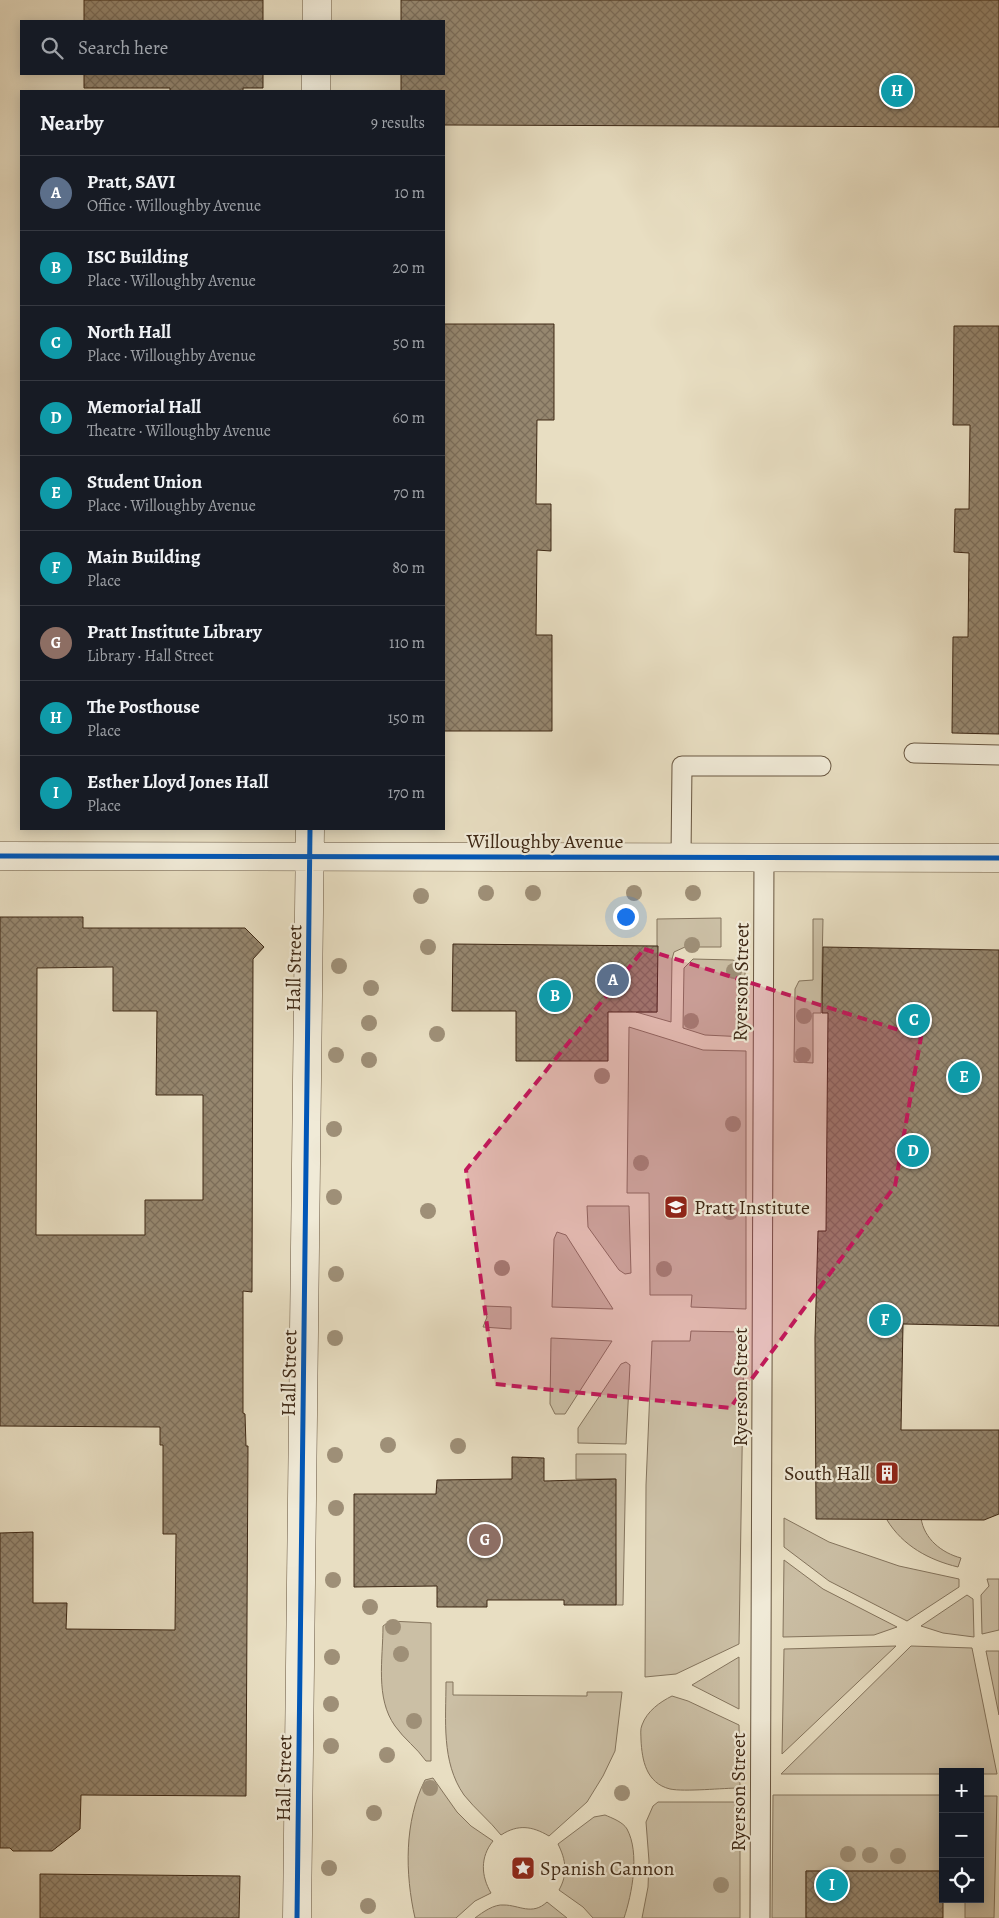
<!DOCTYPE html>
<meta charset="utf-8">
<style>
:root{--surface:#171b24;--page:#20242c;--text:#f1f3f6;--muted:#9ea1a6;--line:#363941;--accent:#c59692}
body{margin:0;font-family:Alegreya,serif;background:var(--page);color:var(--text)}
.controls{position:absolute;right:15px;bottom:15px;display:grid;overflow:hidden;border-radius:0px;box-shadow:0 2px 12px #0003}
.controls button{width:45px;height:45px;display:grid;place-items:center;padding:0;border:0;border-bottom:1px solid var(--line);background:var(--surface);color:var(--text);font:25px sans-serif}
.you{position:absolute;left:625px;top:916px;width:18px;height:18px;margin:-12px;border:4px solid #fff;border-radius:50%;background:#1a73e8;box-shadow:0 0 0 8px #1a73e833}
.badge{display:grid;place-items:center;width:32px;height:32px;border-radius:50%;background:var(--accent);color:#fff;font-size:16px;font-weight:700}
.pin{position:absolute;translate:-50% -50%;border:2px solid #fff;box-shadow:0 1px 5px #0006}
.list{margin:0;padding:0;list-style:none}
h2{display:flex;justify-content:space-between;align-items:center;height:65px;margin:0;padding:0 20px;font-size:21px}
h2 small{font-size:16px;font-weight:400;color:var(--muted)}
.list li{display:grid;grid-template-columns:32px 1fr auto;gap:15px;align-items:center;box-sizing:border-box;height:75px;padding:0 20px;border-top:1px solid var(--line)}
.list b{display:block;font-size:19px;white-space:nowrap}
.list p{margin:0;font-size:16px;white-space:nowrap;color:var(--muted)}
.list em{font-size:16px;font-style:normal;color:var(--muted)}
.icon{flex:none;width:28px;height:28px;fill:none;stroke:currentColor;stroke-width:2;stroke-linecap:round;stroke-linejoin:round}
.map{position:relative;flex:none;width:999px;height:1918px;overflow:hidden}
.search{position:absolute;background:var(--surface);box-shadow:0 2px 12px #0003;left:20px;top:20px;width:425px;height:55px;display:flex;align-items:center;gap:12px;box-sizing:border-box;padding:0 18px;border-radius:0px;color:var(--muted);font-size:19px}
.panel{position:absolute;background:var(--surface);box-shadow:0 2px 12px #0003;left:20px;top:90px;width:425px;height:740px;border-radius:0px}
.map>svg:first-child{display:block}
</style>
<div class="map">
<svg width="999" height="1918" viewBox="0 0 999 1918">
<defs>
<pattern id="building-cross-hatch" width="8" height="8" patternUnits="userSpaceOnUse" patternTransform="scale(1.25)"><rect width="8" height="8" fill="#96876f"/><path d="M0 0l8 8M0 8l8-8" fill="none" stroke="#7c6e5a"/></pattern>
</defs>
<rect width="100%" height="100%" fill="#e8dec2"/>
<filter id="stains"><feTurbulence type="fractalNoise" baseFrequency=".004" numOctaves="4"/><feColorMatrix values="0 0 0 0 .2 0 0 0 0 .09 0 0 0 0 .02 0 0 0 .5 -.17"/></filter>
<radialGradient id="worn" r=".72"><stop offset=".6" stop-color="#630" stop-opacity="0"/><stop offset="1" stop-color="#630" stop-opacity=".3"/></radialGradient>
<!-- green -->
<path fill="#cbbfa5" stroke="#84745d" d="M721,918V947H685L674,952L672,959L671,1022L636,1012H657V919Z
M813,919H823L821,1013H813V1063L794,1062L795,989L799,981L813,980Z
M693,959L733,960L743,965L745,972L746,1037L705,1035L683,1028L684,968Z
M629,1027L703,1050L746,1051V1309L691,1307L692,1295H650L649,1193H627Z
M587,1206H629L631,1273L625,1274L619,1270L588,1227Z
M557,1232L566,1235L613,1309L552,1307L554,1239Z
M484,1306L511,1307V1329L483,1327L487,1317Z
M691,1331L744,1332L739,1644L676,1674L645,1677L646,1485L652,1341H690Z
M551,1338L612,1341L565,1414H555L550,1404Z
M626,1362L630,1365L626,1444L578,1443V1428L621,1364Z
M576,1454H626L623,1605H616L615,1479H576Z
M896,1516L921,1518C924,1539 942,1553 961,1558L958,1567C929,1560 903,1546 887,1520Z
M784,1518L829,1542L899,1566L959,1579V1587L907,1621L829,1581L784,1547Z
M784,1560L823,1589L897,1627L874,1635L783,1637Z
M987,1579H999V1630L982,1634L981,1595L989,1586Z
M967,1595L973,1599L974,1637L943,1633L921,1626Z
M390,1621L431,1623V1761H426C417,1748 404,1739 395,1726C375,1698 383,1659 383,1626Z
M896,1646L782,1754L784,1649Z
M911,1646L972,1648L997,1774H980V1772H943V1774H781Z
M986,1651H999V1715Z
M739,1657V1709L692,1685Z
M446,1682H453V1695L587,1696V1692H622L615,1751L603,1776L587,1802L549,1836C532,1826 518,1824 501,1835C490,1821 475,1809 464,1795C441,1762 446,1720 446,1682Z
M672,1696L688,1701L739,1725L740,1788C724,1788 684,1792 670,1789C646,1783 642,1760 641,1740C641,1735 640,1729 642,1725C647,1711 660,1702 672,1696Z
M433,1778L457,1812L471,1826L493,1841C480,1857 481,1876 491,1893L475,1901L456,1918H415C405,1874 404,1821 425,1780Z
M773,1795H943V1871H806V1918H772Z
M980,1796H997L994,1918H965V1899H980Z
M658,1802H740V1918H642L648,1887L649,1861L646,1822L653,1806Z
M605,1815C612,1818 623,1822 627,1829C640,1853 632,1894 624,1918H593L583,1907L559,1890C568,1874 566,1860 558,1844L594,1817Z
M547,1902L567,1918H475C483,1912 494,1904 504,1905C519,1905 532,1916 547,1902Z"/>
<!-- building -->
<path fill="url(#building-cross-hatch)" stroke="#3e2815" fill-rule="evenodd" d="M84,0H263V21H84Z
M401,0H999V127L444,125V91H401V74H444V21H401Z
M84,74H263V88H243V91H170V88H84Z
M444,324H554V420H537L536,504H551V551L537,550L536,635H552V731H444Z
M954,326H999V734L952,733L953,637H968L969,553L954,552L955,509H969L970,425H953Z
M0,917H83V928H245L264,947L253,959L252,1292L243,1291V1413L245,1414L246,1446H248L246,1796L81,1795L80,1829L52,1851H13L10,1848H0V1533L33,1532V1603H67L66,1629L175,1630L176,1534H163V1445H160V1427L0,1426ZM113,967V1011H157L156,1095H203V1200H145V1235H36L37,968Z
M453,944L658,946L657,1012H608V1061H516V1011H452Z
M823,947L999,950V1326L903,1324L901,1430H999V1514L984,1520L816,1519L815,1338L818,1231H826L828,1013H822Z
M512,1457L544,1458V1481L616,1479V1605H564V1600H487V1607H437V1586L354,1587V1494H436L437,1480L512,1479Z
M806,1871H943V1918H806Z
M40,1874L240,1876L239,1918H40Z"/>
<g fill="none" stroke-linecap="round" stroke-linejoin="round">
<!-- service casing -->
<g stroke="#685640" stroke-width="21">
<path id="service" d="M914,753L999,755
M681,856L682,766H821
M760,1918L764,856"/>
</g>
<!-- minor casing -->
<g stroke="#685640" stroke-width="29">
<path id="minor" d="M317,21V0
M316,91V74
M0,856L999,858
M297,1918L310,829"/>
</g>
<!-- service -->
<use href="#service" stroke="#f0ead7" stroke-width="19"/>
<!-- minor -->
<use href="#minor" stroke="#f0ead7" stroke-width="28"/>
<!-- cycleway casing -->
<g stroke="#f0ead7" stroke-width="8">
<path id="cycleway" d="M0,856L999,858
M297,1918L310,829"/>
</g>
<!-- cycleway -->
<use href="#cycleway" stroke="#0057b8" stroke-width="5"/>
</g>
<!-- trees -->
<g fill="#9e8f77">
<circle cx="486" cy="893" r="8"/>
<circle cx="533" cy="893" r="8"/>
<circle cx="634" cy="893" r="8"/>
<circle cx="693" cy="893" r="8"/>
<circle cx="421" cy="896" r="8"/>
<circle cx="692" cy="945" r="8"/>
<circle cx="428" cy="947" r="8"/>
<circle cx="339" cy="966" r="8"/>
<circle cx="734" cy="971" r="8"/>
<circle cx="371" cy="988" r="8"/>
<circle cx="804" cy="1016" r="8"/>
<circle cx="691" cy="1021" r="8"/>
<circle cx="369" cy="1023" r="8"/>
<circle cx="437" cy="1034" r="8"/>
<circle cx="336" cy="1055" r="8"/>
<circle cx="803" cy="1055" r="8"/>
<circle cx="369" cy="1060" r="8"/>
<circle cx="602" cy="1076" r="8"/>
<circle cx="733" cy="1124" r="8"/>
<circle cx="334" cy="1129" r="8"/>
<circle cx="641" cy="1163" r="8"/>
<circle cx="334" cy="1197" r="8"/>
<circle cx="428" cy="1211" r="8"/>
<circle cx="730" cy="1212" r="8"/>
<circle cx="502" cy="1268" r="8"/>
<circle cx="664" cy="1269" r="8"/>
<circle cx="336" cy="1274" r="8"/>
<circle cx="335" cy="1338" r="8"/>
<circle cx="388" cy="1445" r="8"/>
<circle cx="458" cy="1446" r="8"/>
<circle cx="335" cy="1455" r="8"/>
<circle cx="336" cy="1508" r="8"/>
<circle cx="333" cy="1580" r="8"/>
<circle cx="370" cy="1607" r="8"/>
<circle cx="393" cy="1627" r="8"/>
<circle cx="401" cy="1654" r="8"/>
<circle cx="332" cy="1657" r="8"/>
<circle cx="331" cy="1704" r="8"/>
<circle cx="414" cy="1721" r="8"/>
<circle cx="331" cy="1746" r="8"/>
<circle cx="387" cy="1755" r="8"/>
<circle cx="430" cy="1788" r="8"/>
<circle cx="622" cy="1793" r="8"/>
<circle cx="374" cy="1813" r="8"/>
<circle cx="848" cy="1854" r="8"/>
<circle cx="870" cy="1855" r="8"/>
<circle cx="898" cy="1856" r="8"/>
<circle cx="329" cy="1868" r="8"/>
<circle cx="721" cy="1885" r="8"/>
<circle cx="368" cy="1906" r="8"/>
</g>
<!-- marked area -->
<path fill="#c2185b" fill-opacity="0.2" stroke="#c2185b" stroke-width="4" stroke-dasharray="10 6" stroke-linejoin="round" d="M644,949L921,1037L895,1186L730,1408L495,1384L466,1170Z"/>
<!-- icons -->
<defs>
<g id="university-square" transform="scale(1.25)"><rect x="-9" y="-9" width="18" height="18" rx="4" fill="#8f2418" stroke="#f0ead7"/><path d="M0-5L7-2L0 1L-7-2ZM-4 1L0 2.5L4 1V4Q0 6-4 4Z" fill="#fff"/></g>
<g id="building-square" transform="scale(1.25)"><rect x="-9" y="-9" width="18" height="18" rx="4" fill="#8f2418" stroke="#f0ead7"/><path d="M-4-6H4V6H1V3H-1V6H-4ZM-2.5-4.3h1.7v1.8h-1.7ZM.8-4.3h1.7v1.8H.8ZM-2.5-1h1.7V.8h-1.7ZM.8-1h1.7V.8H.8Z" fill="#fff"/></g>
<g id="sight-square" transform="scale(1.25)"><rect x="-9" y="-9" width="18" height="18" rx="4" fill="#8f2418" stroke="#f0ead7"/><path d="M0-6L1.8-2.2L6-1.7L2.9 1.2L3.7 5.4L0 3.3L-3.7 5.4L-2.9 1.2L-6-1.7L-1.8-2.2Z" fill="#fff"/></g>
</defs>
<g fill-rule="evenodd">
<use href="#university-square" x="676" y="1207"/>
<use href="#building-square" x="887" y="1473"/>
<use href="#sight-square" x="523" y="1868"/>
</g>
<g text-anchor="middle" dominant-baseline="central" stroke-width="4.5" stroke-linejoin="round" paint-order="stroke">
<!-- street labels -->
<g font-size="20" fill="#3e2815" stroke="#f0ead7">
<text x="545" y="841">Willoughby Avenue</text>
<text transform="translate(294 968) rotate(-89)">Hall Street</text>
<text transform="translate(741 982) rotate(-89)">Ryerson Street</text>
<text transform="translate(289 1373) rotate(-89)">Hall Street</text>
<text transform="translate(740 1387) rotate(-90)">Ryerson Street</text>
<text transform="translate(284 1778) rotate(-89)">Hall Street</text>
<text transform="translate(738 1792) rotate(-90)">Ryerson Street</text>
</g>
<!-- poi labels -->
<g font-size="20" fill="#3e2815" stroke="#f0ead7" text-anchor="start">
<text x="694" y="1207">Pratt Institute</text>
<text x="870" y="1473" text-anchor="end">South Hall</text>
<text x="540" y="1868">Spanish Cannon</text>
</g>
</g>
<rect width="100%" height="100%" filter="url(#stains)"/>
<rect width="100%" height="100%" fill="url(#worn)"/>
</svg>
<div class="controls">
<button>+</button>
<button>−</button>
<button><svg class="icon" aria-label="locate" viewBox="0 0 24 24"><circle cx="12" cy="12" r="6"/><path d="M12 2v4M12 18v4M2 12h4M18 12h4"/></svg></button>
</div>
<div class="you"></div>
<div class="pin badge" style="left:613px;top:980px;background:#5c6f8a">A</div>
<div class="pin badge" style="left:555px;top:996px;background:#0f9aa8">B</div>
<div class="pin badge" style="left:914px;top:1020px;background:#0f9aa8">C</div>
<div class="pin badge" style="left:913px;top:1151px;background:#0f9aa8">D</div>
<div class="pin badge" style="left:964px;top:1077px;background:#0f9aa8">E</div>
<div class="pin badge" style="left:885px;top:1320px;background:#0f9aa8">F</div>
<div class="pin badge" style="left:485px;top:1540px;background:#8d6e63">G</div>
<div class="pin badge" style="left:897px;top:91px;background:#0f9aa8">H</div>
<div class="pin badge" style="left:832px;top:1885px;background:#0f9aa8">I</div>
<div class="search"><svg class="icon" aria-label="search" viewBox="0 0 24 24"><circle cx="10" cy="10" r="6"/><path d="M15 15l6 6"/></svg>Search here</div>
<section class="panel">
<h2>Nearby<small>9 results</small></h2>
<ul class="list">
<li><span class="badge" style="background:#5c6f8a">A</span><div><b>Pratt, SAVI</b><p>Office · Willoughby Avenue</p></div><em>10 m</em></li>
<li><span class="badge" style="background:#0f9aa8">B</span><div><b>ISC Building</b><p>Place · Willoughby Avenue</p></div><em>20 m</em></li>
<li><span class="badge" style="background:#0f9aa8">C</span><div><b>North Hall</b><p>Place · Willoughby Avenue</p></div><em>50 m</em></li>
<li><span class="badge" style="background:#0f9aa8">D</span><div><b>Memorial Hall</b><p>Theatre · Willoughby Avenue</p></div><em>60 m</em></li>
<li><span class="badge" style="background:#0f9aa8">E</span><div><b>Student Union</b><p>Place · Willoughby Avenue</p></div><em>70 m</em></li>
<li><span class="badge" style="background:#0f9aa8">F</span><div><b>Main Building</b><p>Place</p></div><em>80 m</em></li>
<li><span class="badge" style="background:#8d6e63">G</span><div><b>Pratt Institute Library</b><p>Library · Hall Street</p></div><em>110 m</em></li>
<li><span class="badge" style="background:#0f9aa8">H</span><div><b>The Posthouse</b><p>Place</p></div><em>150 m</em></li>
<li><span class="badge" style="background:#0f9aa8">I</span><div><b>Esther Lloyd Jones Hall</b><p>Place</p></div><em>170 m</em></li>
</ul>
</section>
</div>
